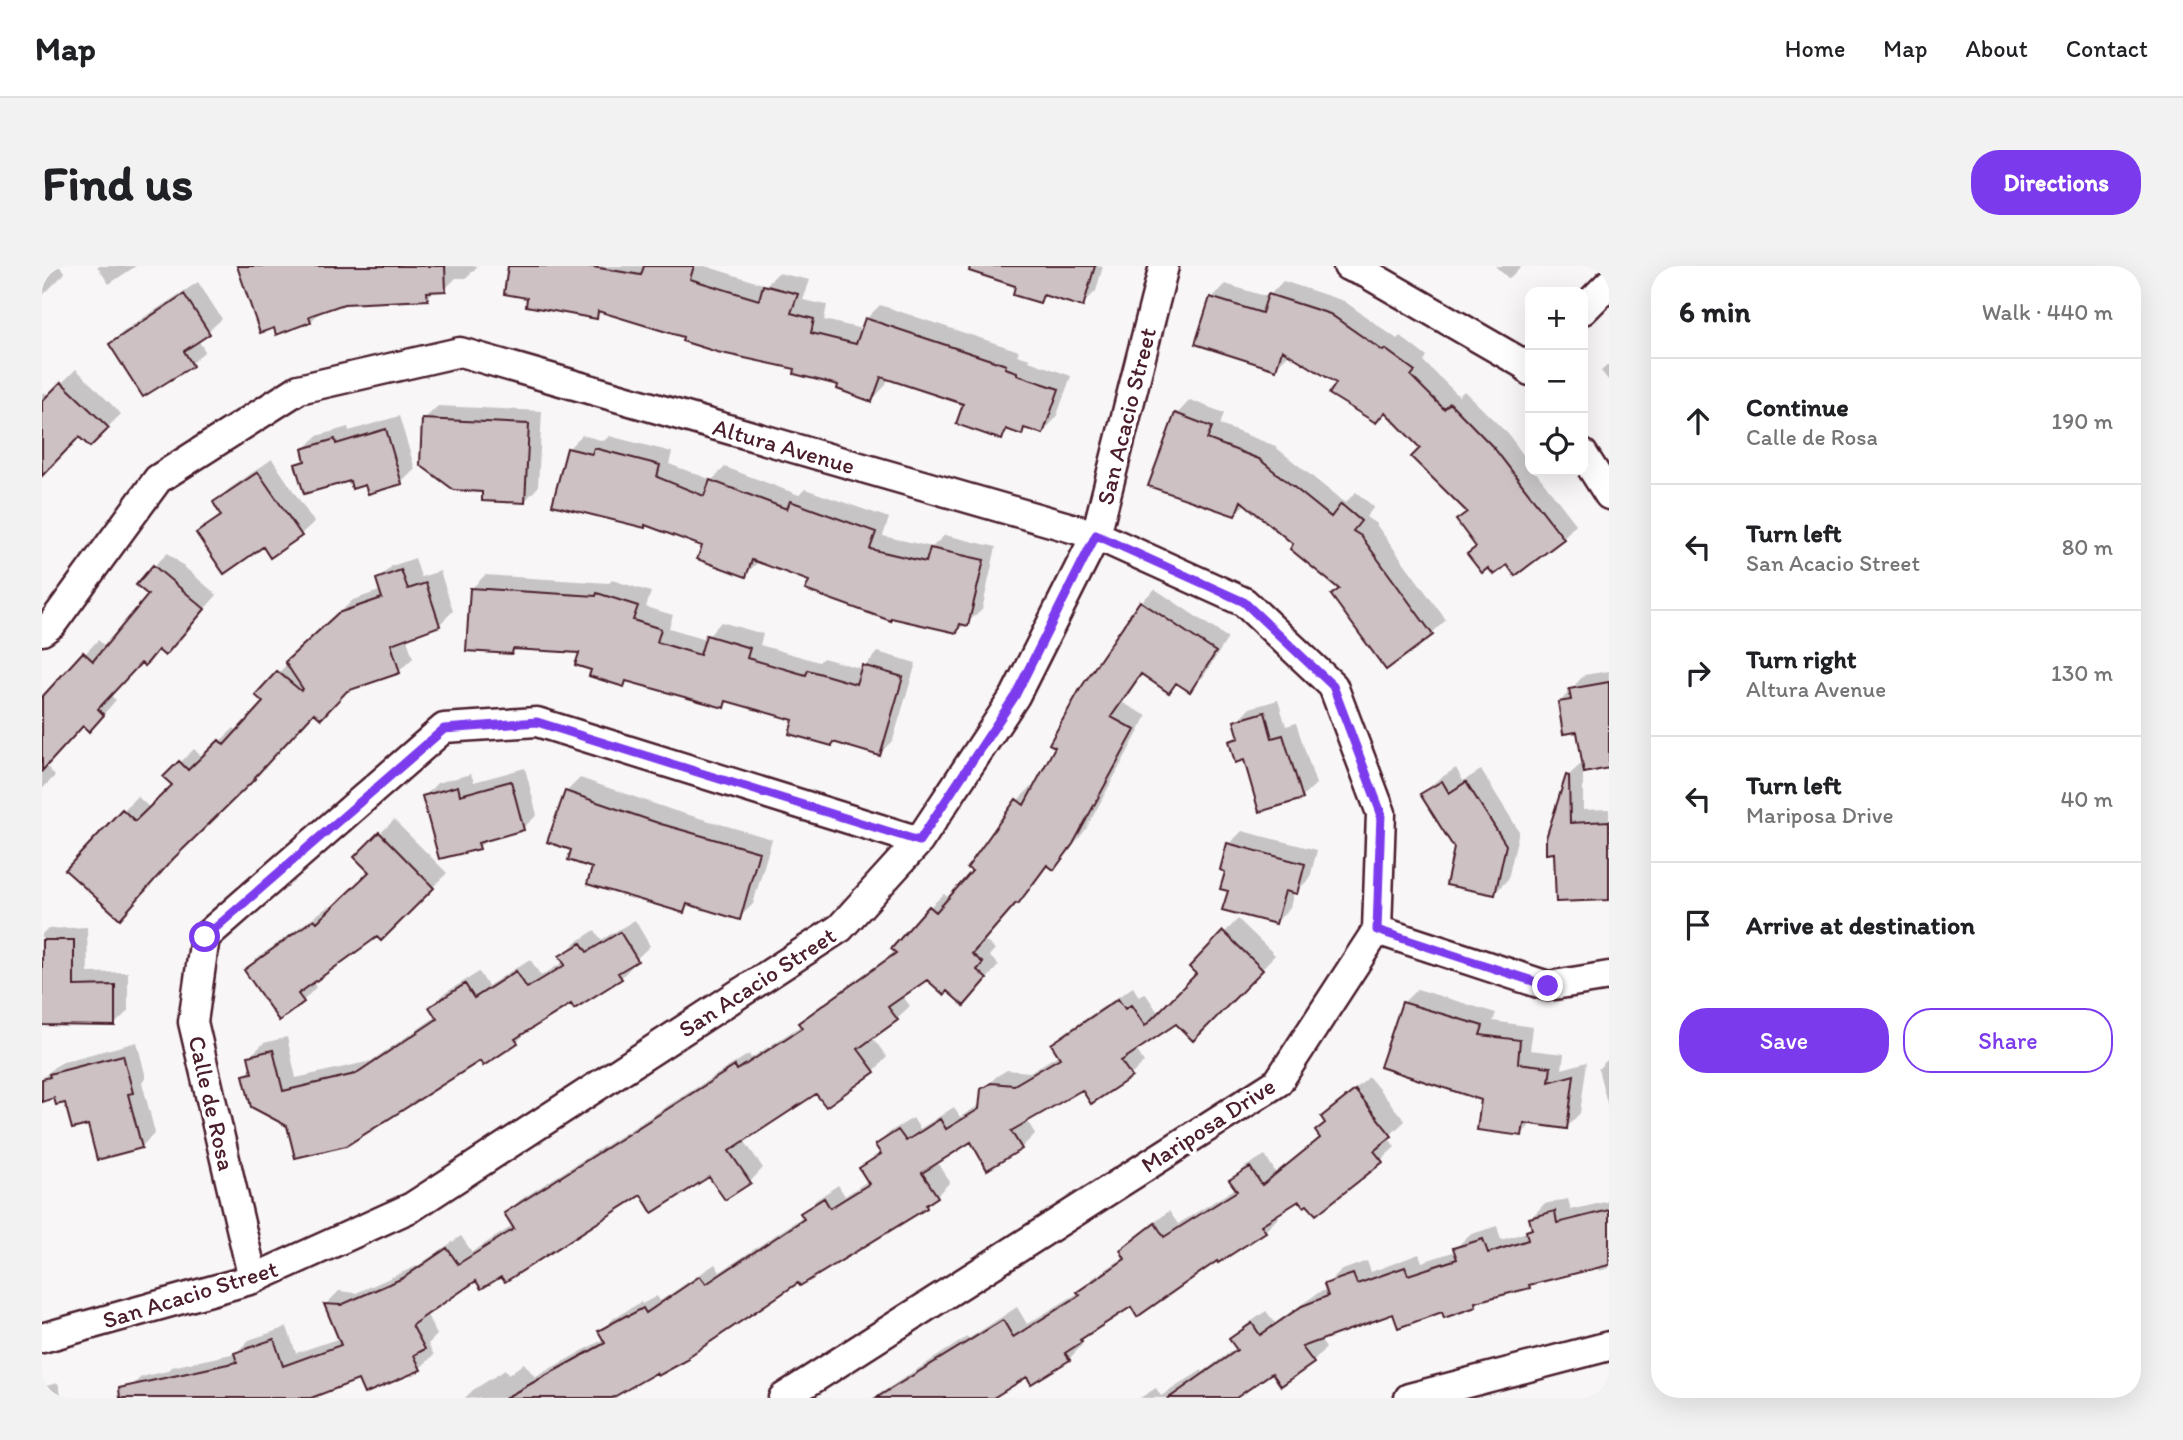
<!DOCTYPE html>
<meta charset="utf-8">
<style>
:root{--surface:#fff;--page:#f2f2f2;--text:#202124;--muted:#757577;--line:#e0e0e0;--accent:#7c3aed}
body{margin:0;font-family:Itim,sans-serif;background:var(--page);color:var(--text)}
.controls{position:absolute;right:21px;top:21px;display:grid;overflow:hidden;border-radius:14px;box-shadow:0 7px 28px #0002}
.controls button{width:63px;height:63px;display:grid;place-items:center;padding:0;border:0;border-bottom:2px solid var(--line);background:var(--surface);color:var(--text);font:35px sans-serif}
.stop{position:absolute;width:21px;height:21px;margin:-16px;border:5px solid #7c3aed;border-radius:50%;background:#fff}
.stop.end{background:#7c3aed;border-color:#fff;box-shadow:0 2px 7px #0008}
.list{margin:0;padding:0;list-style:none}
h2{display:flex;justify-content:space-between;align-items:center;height:91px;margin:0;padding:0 28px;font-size:30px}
h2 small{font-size:23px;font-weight:400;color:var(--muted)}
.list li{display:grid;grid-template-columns:46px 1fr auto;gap:21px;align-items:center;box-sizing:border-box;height:126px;padding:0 28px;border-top:2px solid var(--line)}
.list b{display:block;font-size:26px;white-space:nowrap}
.list p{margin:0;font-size:23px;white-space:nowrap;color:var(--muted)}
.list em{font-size:23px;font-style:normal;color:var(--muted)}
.actions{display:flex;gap:14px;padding:21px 28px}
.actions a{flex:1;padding:16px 0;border:2px solid var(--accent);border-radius:28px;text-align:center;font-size:24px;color:var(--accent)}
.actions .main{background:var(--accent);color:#fff}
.icon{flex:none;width:38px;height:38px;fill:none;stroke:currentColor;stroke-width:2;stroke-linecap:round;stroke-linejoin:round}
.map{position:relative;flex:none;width:1567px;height:1132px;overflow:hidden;border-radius:28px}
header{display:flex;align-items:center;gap:42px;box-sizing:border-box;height:98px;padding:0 35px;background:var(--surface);border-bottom:2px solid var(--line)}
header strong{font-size:33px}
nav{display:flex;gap:38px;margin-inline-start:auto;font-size:24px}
.intro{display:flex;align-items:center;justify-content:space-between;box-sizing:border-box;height:168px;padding:0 42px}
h1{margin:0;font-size:49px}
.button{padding:18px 32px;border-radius:28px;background:var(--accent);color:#fff;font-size:24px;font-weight:700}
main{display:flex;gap:42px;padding:0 42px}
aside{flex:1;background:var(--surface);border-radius:28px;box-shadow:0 7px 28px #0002}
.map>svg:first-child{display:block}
</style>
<header>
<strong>Map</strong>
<nav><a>Home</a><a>Map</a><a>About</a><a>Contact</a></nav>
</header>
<div class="intro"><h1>Find us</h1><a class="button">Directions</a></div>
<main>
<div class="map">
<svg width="1567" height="1132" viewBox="0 0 1567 1132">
<rect width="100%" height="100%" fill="#f8f6f7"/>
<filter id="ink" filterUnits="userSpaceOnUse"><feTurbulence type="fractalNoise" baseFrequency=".0143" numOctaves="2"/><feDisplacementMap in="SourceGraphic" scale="14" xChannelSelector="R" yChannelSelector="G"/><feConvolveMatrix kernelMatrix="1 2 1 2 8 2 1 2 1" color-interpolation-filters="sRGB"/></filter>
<g filter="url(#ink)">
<!-- shadow -->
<path fill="#0003" d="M0,0H17L23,7L0,30Z
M55,0H94L67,18Z
M197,0H436L424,12H414L403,23L393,24L385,32L302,36L280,44L269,55Z
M468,0H663L724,19L736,7L768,14L761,34L785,39L782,54L820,63L824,53L838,39L977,85L975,89L988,93L987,95L1029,110L1014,152L1001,166L985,161L979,167L968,163L959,172L923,137L847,111L843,120L830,134L798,117L756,102L560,45L554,51L487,31Z
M938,0H1061L1054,25L1040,39L1004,29L998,35L975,18Z
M1453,0H1480L1467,13Z
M1241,15L1302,35L1355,73L1358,70L1385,91L1382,96L1417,130L1422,125L1466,168L1488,198V205H1493L1534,258L1521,272L1465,297L1446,299L1427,288L1435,280L1417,254L1426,245L1380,182L1344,145L1334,155L1296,116L1248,87L1233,102L1170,32L1183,18L1226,31Z
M156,16L180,53L156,74L163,85L149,98L69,78L83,64Z
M1567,98V115L1559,105Z
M34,103L79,148L48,179L37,169L0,208V128L2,126L7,130Z
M1148,134L1182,147L1178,159L1231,179L1303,237L1314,226L1332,241L1324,251L1333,257L1404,354L1390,367L1299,322L1254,278L1204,237L1193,248L1135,148Z
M396,140L500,145L496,221L483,235L442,224L382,153Z
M357,150L373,203L359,217H324L255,199L264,190L262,183L275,170L306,161L307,165Z
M540,169L562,175L567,170L630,186L627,198L670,214L683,201L757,229L763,223L847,252L841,270L890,281L903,269L954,281L940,344L915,365L717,295L703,309L662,279L604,258L602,260L526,183Z
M230,193L272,256L258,269L222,279L156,267L180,247L173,236L187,223Z
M126,287L175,329L123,387L118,382L103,397L100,395L68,429L74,434L60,450L41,458L4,499L13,510L0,523V434L56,374L64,381L109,329L112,300Z
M373,292L379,311L398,305L411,345L397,359L364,370L371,392L357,405L305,423L273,445L225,496L227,497L142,580L26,604L95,530L108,542L132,519L124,511L152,483L161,492L192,462L196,466L224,436L216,429L259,383L311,334L340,324L336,313L350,300Z
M443,309L567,317L570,314L609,326L604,341L631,349L627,362L664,373L679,356L721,368L718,379L777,396L781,392L821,403L835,386L874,397L851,474L837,488L793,475L789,478L753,453L687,434L681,440L587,414L582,419L551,403L539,385L474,381L470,386L429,323Z
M1113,323L1186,372L1161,411L1147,424L1135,416L1127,425L1101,407L1081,437L1105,450L1044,563L1025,588L1011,602L1007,598L989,623L942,674L953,683L947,690L957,699L935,724L906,723L885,712L860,729L868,740L854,753L830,771L845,791L832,805L774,825L701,873L721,902L708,916L668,908L600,926L460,1008L435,1013L384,1047L395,1069L386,1078L392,1089L378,1102L323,1126L316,1112L276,1129L277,1132H88L86,1124L99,1111L126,1105L130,1101L194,1087L207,1074L245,1061L254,1087L298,1072L284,1038L297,1025L314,1027L377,999L419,970L430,986L472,959L465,947L478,934L707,788L709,792L760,759L759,758L772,744L854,685L852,683L888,641L902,628L908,633L933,605L975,535L989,521L992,524L1099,336Z
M1567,405V501L1541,505V544L1567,543V632L1516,634L1526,510L1540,497H1542L1537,464L1518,436L1542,409Z
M1236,434L1244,460L1254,457L1274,518L1260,531L1203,492L1189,475L1197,467L1194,456L1208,442Z
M483,502L495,549L481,562L446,572L437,581L382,531L395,517L429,508L432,516Z
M1414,502L1421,515L1439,504L1477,565L1466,613L1453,627L1414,582L1381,529L1394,515Z
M538,512L633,545L730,573L711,638L697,652L649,638L642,645L532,583L524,526Z
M352,554L405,607L339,673L335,669L270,716L274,721L261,735L204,704L218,690L287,640L290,644L329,606L314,591Z
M1200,565L1275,584L1268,612L1254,626L1252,625L1248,642L1234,656L1188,624L1185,604L1187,578Z
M1196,653L1233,689L1151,773L1134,756L1094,783L1102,796L1089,809L1040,822L985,854L993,868L979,882L929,874L895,896L908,916L884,941L757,1014L615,1105L567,1132H423L431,1124L463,1104L466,1109L482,1097L493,1111L562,1073L558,1066L572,1052L599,1036L600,1038L615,1030L618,1035L673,998L678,1006L762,950L761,947L774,934L796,919L803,930L827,914L819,902L839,885L835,879L849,865L871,852L878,863L912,841L918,851L939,838L940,824L955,810L965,804L988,806L1018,788L1011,778L1025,765L1091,721L1097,731L1103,727L1117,748L1156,708L1149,701Z
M593,654L608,680L591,696L592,698L579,712L529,735L488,762L475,776L438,793L247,859L203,809L211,802L208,790L222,777L245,771L254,812L329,795L395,750L389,741L403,727L437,706L446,720L488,693L499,710L523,695L520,690L533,677L553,664L559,674Z
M45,661L46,707L86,706V745L73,758L0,754V668L5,663Z
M1375,723L1454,747L1451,755L1491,761L1488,784L1522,788L1520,803L1545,796L1538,847L1525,861L1491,856L1480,868L1441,833L1361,737Z
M95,776L104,812L100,816L113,867L99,881L47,857L25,835L0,820V813L12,801L23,795Z
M1567,792V840L1566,841L1556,803Z
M1327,811L1363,855L1346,871L1353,881L1339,894L1265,936L1257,933L1234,947L1237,951L1223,965L1090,1039L1049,1065L1038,1076L1040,1079L1027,1093L926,1132H831L925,1071L926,1073L975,1041L985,1058L1038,1026L1051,1012L1084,990L1080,984L1094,971L1127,945L1136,958L1194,922L1190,914L1203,901L1223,889L1234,907L1279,871L1275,865L1284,855L1281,851Z
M1526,933L1529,944L1567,935V1002L1557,1005L1556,1000L1491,1016L1487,1020L1441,1032L1433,1040L1401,1044L1352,1045L1278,1073L1284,1082L1271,1096L1230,1105L1191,1132H1098L1114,1122L1119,1130L1160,1104L1161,1106L1195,1081L1189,1073L1203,1060L1224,1045L1233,1057L1276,1027L1286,1023L1284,1019L1298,1005L1325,995L1329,1006L1377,988L1380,996L1414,985L1413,983L1427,969L1455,960L1459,974L1485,966L1491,960L1489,952L1502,938Z
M16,1117L20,1132H0V1121Z
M1567,1126V1132H1545Z"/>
<!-- building -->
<path fill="#cdc1c4" stroke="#4a1f2b" stroke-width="2" d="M195,0H403L404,25L385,26L386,34L302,38L267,50L269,56L234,69L232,62L218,67Z
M466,0H545L599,9L602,0H652L648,13L717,34L721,19L756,28L749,47L772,53L769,67L814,78L823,52L964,99L963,102L975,106V109L1017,123L1001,168L982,162L980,169L964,163L960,174L914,158L921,138L839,111L830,136L795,123L796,119L752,108L753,103L675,86L640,75L641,71L556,45L555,53L484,40L485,32L462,28Z
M928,0H1053L1041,41L1001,29L998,37L971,29L973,20L927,5Z
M142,28L168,68L142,85L151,100L101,131L67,78Z
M1226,28L1288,48L1341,85L1343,83L1373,105L1369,110L1402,143L1408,137L1452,182L1522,273L1473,310L1465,299L1452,309L1446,302L1440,307L1425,288L1434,281L1414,254L1425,246L1369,191L1378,182L1343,146L1334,157L1287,128L1294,117L1240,84L1234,104L1153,78L1168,31L1220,47Z
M19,116L67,162L48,181L37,171L0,210V135Z
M1133,147L1170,161L1165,173L1217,193L1289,251L1299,238L1319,255L1311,265L1319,270L1391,369L1344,404L1289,329L1297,323L1248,283L1251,278L1199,235L1193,250L1106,220Z
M380,153L487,158L483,237L440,235V226L412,224L378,199Z
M344,163L360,218L326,228L323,219L310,223L308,215L262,228L253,198L263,195L260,183L293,173L294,178Z
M525,182L550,188L552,182L618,199L615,211L662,230L668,214L745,243L748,235L834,266L828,283L884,296L888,282L942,294L926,360L918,358L915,367L849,352V355L763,324L767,315L710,294L704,311L655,293L660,280L603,259V262L510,239Z
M216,206L260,270L228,292L221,281L182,308L154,267L179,250L171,236Z
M111,299L163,343L123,390L116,384L103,400L99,397L56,443L62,449L47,466L41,460L0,505V431L41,386L51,395L106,329L94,319Z
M359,304L366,323L384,317L398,360L349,378L358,407L305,425L279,453L272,447L213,511L214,512L131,593L78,653L23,604L80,543L93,555L130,519L121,511L137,495L146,504L177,474L182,479L221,436L213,429L235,405L259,425L261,423L243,396L296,347L340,332L334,313Z
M428,322L554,330L555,327L596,340L591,354L619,363L615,376L658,389L664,369L708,382L705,392L764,409L766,404L814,418L820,399L861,411L838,490L791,476L790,480L747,468L751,454L684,435L682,442L584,415L582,421L547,410L549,404L533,399L537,387L471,383L470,388L424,385Z
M1098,335L1174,386L1148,426L1134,417L1127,427L1099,408L1069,451L1093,464L1031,578L1012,604L1005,599L976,638L974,637L930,688L941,697L935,704L945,713L922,740L905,725L902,729L885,714L846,741L856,754L816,783L833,806L784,841L774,828L687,885L709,917L683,934L667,911L610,947L599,929L463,1016L459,1011L439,1023L434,1015L370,1059L383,1083L372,1089L379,1104L322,1128L316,1114L269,1132H78L77,1122L195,1096L192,1087L232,1073L241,1100L299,1079L282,1038L299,1039L361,1012L405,982L416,998L472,963L462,947L693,800L695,804L760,762L756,757L854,687L849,683L887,640L894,646L930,605L925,602L974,533L982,539L1013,481L1007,478L1038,423Z
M1567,416V502L1542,507L1535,466L1521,468L1516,436L1529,434L1527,423Z
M1223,446L1230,472L1241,469L1261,533L1217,546L1202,494L1193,497L1187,475L1197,472L1192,455Z
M1524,509L1527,510L1528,557L1567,555V634L1514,636L1512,587L1504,588V572Z
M469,515L482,564L436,577L438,583L397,593L380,530L416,520L418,529Z
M1400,515L1407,527L1424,516L1464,579L1453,629L1404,619L1412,582L1378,528Z
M523,525L619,558L717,586L698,654L645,638L642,647L545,618L550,602L526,594L529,584L505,576Z
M337,566L392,622L339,675L335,671L256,728L262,736L237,755L202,704L272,653L275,656L327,606L312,591Z
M1185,577L1263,598L1255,628L1243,625L1234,658L1180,644L1186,625L1178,623L1183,606L1178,604Z
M1181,665L1221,704L1151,775L1134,758L1079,795L1090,811L1049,838L1040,824L969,865L980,883L945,904L929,876L880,907L896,931L884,939L885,942L758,1020L756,1017L646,1091L647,1093L616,1110L614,1107L570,1132H463L563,1077L556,1065L585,1049L586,1050L601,1042L604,1047L658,1010L664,1018L762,953L758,947L782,932L788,942L827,918L817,902L839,888L833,879L856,864L864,875L898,853L904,863L937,843L939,823L949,817L972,819L1018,792L1009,778L1076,733L1083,743L1089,739L1103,760L1154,708L1147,701Z
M578,666L596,695L576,707L580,713L532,743L529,738L473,773L476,777L441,800L438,795L304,880L253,892L245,860L209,841L201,809L210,807L206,790L231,784L241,825L313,808L395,753L387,741L423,718L432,732L474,705L485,722L523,699L517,690L539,677L545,686Z
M0,674H32V720L73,719V760L0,759Z
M1360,736L1441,760L1438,769L1478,774L1476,797L1509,801L1507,816L1532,809L1525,863L1482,857L1480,870L1435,864L1439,834L1338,801Z
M81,789L91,827L86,828L100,882L55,894L46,859L30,863L23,837L14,839L12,832L0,836V813L8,811L7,808Z
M1313,824L1350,870L1332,885L1341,896L1274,949L1265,939L1262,941L1257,935L1219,959L1224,966L1176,997L1175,995L1095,1051L1089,1041L1038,1074L1040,1076L1023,1087L1028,1094L989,1118L985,1111L951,1132H834L961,1054L971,1071L1038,1029L1035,1026L1083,993L1078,984L1113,957L1122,971L1195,925L1187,914L1208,901L1220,919L1278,872L1273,865L1283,857L1279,851Z
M1567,944V999L1487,1019L1488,1022L1433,1036L1434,1041L1402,1052L1400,1046L1356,1062L1351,1048L1260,1081L1272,1097L1239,1120L1230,1107L1194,1132H1127L1195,1084L1187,1073L1210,1057L1218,1069L1260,1040L1286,1030L1282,1018L1311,1008L1315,1018L1363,1001L1366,1009L1415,993L1411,982L1441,973L1446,987L1486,974L1484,965L1490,963L1487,952L1513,945L1515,957Z"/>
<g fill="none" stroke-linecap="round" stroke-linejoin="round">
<!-- street casing -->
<g stroke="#4a1f2b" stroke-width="33">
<path id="street" d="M1306,0L1324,7L1485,100L1488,105
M1541,44L1567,18
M1541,188L1567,229
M0,365L10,358L116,213L257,123L418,86L1054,269L1202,336L1291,420L1339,547L1335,664
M211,1013L151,756L163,671L402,462L495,456L877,575
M0,1072L211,1013L370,941L798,662L877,575L973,430L1054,269L1122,0
M741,1132L1236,816L1335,664L1506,720L1567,710
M1367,1132L1567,1080"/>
</g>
<!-- street -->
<use href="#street" stroke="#fff" stroke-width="28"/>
</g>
</g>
<g fill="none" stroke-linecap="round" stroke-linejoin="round" filter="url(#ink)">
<!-- route -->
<path stroke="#7c3aed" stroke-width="9" d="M163,671L402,463L495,456L877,575L973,430L1054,269L1202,336L1291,420L1339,547L1335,664L1506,720"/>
</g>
<g text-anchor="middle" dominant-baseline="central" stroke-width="7" stroke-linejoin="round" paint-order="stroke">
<!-- street labels -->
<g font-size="24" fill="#4a1f2b" stroke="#fff">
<text transform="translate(1084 150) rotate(-76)">San Acacio Street</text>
<text transform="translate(742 180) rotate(16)">Altura Avenue</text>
<text transform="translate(715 716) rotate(-33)">San Acacio Street</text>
<text transform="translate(170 837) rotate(77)">Calle de Rosa</text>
<text transform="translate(1166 859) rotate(-33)">Mariposa Drive</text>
<text transform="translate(148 1028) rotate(-17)">San Acacio Street</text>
</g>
</g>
</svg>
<div class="controls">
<button>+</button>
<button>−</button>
<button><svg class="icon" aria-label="locate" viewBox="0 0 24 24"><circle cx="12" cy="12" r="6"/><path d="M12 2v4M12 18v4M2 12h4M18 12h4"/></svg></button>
</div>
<div class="stop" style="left:163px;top:671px"></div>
<div class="stop end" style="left:1506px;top:720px"></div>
</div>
<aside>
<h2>6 min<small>Walk · 440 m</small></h2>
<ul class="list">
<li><svg class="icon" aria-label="ahead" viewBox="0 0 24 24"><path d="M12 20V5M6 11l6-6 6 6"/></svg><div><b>Continue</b><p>Calle de Rosa</p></div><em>190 m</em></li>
<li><svg class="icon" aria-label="left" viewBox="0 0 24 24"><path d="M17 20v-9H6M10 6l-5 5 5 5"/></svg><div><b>Turn left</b><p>San Acacio Street</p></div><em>80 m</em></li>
<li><svg class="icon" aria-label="right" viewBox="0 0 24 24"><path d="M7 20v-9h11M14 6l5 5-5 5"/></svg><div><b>Turn right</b><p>Altura Avenue</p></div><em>130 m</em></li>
<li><svg class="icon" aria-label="left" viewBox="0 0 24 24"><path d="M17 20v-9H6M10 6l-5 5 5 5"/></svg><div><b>Turn left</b><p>Mariposa Drive</p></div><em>40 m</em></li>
<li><svg class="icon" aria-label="arrive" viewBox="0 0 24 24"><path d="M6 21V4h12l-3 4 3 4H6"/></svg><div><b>Arrive at destination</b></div></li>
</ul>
<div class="actions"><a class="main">Save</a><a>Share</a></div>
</aside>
</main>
